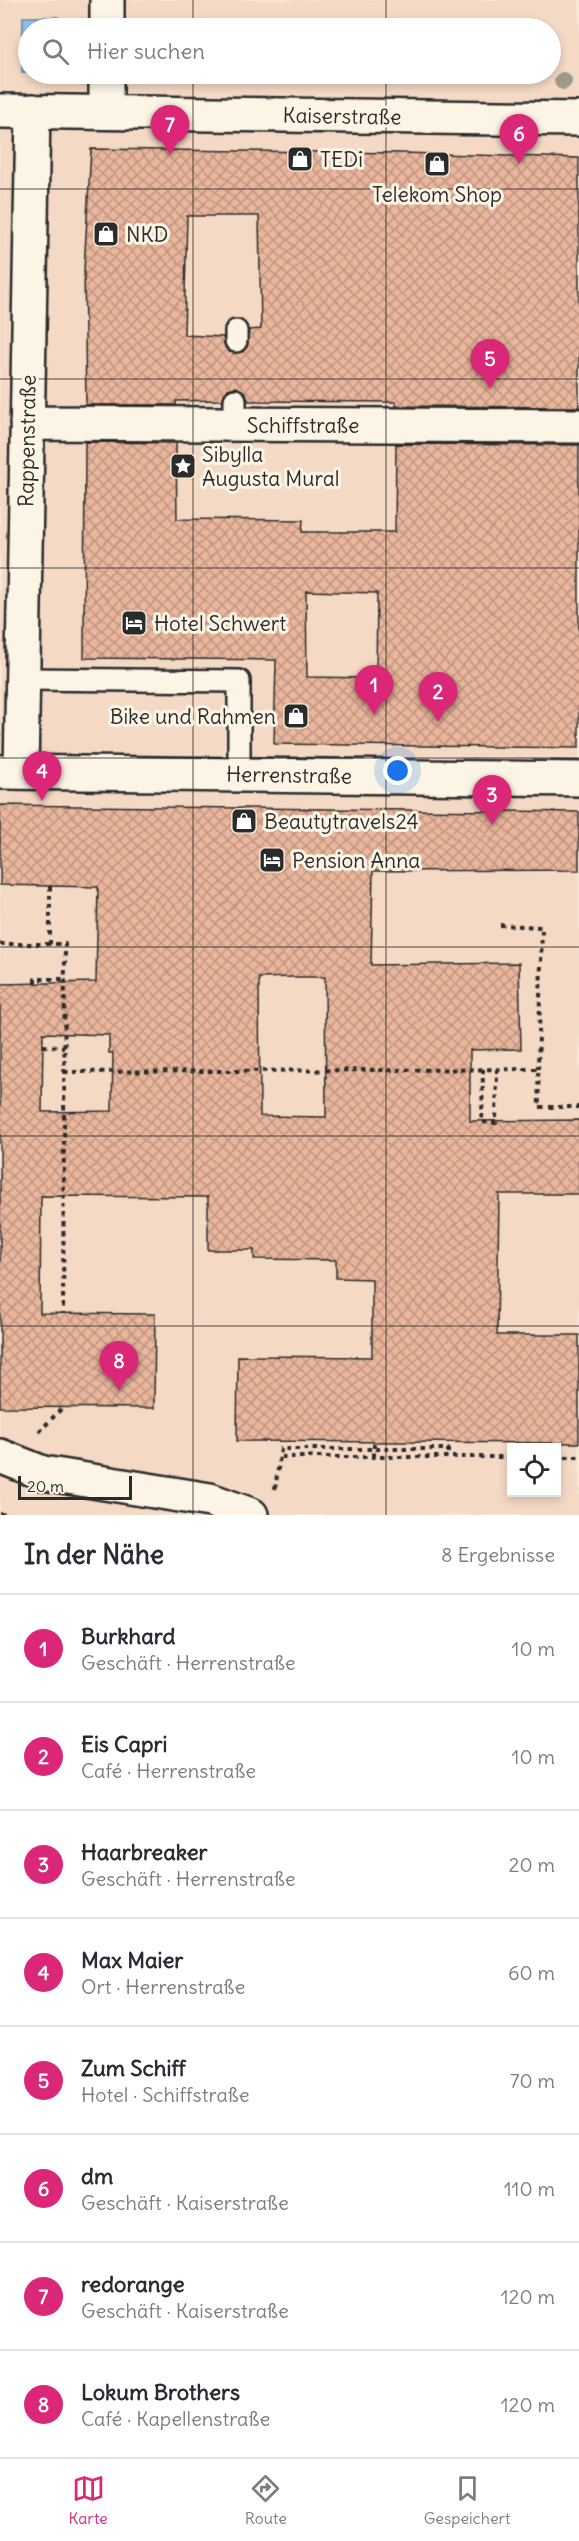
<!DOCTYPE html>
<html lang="de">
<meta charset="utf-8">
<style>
:root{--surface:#fff;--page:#f2f2f3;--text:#2b2b33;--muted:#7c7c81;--line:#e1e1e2;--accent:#db2777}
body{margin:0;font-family:Delius,sans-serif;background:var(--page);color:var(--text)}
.controls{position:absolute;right:18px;bottom:18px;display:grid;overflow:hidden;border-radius:0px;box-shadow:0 3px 9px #0003}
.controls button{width:54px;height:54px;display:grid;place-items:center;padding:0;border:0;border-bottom:2px solid var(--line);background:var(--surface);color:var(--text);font:30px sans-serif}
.scale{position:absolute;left:18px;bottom:15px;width:114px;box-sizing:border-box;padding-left:6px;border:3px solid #2b2b2b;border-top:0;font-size:16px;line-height:21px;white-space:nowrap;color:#2b2b2b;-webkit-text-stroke:4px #fcf5e5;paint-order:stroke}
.you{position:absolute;left:398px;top:771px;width:21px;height:21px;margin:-15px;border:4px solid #fff;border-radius:50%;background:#1a73e8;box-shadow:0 0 0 9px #1a73e833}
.badge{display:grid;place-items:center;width:39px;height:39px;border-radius:50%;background:var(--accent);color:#fff;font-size:20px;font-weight:700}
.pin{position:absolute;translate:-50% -50px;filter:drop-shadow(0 2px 3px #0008)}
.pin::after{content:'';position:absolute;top:32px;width:21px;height:18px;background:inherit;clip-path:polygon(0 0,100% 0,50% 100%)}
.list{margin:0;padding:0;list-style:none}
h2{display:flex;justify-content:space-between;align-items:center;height:78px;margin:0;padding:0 24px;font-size:26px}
h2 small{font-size:20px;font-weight:400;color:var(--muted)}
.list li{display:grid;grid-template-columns:39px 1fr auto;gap:18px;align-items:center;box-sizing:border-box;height:108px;padding:0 24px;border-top:2px solid var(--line)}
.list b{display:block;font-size:22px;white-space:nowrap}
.list p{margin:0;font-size:20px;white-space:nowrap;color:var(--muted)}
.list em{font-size:20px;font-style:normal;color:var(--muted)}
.icon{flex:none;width:33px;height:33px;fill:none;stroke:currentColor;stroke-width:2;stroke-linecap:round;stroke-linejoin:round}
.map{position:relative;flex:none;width:579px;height:1515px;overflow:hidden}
.search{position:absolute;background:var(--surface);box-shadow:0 3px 9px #0003;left:18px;right:18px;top:18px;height:66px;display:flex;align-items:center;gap:15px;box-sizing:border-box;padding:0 21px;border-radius:33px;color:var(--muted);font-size:22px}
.sheet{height:942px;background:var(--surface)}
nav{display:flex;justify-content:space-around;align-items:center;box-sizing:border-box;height:84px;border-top:2px solid var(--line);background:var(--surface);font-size:16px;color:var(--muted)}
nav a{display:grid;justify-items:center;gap:3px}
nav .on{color:var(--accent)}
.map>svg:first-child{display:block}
</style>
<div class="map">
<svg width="579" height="1515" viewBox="0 0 579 1515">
<defs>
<pattern id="building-cross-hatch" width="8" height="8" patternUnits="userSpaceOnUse" patternTransform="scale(1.5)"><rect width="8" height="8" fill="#eab69c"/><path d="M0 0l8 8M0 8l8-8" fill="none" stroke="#be947f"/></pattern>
</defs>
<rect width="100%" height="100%" fill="#f8e8d6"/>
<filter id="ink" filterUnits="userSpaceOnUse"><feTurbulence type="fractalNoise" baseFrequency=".0167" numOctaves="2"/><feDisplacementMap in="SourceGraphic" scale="12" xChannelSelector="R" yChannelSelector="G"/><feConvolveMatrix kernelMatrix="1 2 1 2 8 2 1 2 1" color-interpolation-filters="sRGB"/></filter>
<g filter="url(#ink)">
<!-- built -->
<path fill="#f4d9c5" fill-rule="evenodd" d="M0,0H579V1515H0ZM28,28H550V74H28ZM512,1448H556V1492H512Z"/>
<!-- water -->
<path fill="#90c0eb" stroke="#68849e" stroke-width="1.5" d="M23,17H58V28H28V72H22Z"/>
<!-- building -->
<path fill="url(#building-cross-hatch)" stroke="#2b2b2b" stroke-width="1.5" fill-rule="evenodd" d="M91,149L402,153L579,158V407L396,406V402L248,401L246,393L236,387L228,389L222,400L176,401V405H86L84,269ZM187,216H259L261,329L249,330L247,347L242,352H229L225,347L223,337L184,335Z
M85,442L176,443L177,519L303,520L302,532H395L396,444L579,445V748L274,744L276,660L84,658ZM306,591L377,593L376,678L307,677Z
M0,805L579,812V870L373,871L371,965L519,963L521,1049L470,1050V1121L579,1120V1194H499L497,1335H579V1443L237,1441L238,1356L372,1357V1279L336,1278V1260L254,1259V1250H208V1197L41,1196L40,1313L155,1314L154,1408L0,1407V984L96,982L98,887L0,885ZM295,977H325L326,1117L260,1116L259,978ZM43,1033L109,1035V1053H113L112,1111L42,1112Z"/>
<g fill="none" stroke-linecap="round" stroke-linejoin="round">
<!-- lane casing -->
<g stroke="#2b2b2b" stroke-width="26">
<path id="lane" d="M236,341V331
M235,424V400
M23,679L239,681V775"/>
</g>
<!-- street casing -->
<g stroke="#2b2b2b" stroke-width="38">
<path id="street" d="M107,28V0
M0,111L579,119
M106,112V74
M27,423L579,426
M0,772L579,779
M21,772L33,111"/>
</g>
<!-- primary casing -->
<g stroke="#2b2b2b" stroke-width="38">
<path id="primary" d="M0,1456L43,1473L210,1500L251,1515"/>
</g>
<!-- path -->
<path stroke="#2b2b2b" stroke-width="4" stroke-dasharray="4.5 4.5" stroke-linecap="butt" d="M50,886V944H65L63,1314
M500,925L542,927L538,1069
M0,944H50
M35,983V979H65
M43,1046L64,1047
M483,1069L482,1122L496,1123L497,1069
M64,1072L538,1069L539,1107H579
M39,1432L62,1408
M281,1457H512
M374,1457V1442
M556,1457H579
M275,1489L281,1449H448V1457
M0,1514L8,1515"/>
<!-- lane -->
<use href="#lane" stroke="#fcf5e5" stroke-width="21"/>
<!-- street -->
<use href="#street" stroke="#fcf5e5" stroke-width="33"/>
<!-- primary -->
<use href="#primary" stroke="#fcf5e5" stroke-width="33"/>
</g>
<!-- trees -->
<circle fill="#9e9a87" cx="563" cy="81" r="9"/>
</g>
<!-- grid -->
<path fill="none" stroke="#2b2b2b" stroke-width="1.5" stroke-opacity="0.55" d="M193,0V28M386,0V28M193,74V1515M386,74V1515M0,189H579M0,379H579M0,568H579M0,758H579M0,947H579M0,1136H579M0,1326H579"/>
<!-- icons -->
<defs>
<g id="shop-square" transform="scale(1.35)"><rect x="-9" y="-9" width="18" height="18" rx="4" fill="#2b2b2b" stroke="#fcf5e5"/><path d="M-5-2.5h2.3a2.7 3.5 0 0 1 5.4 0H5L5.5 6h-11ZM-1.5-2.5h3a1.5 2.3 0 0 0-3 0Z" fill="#fff"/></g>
<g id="sight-square" transform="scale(1.35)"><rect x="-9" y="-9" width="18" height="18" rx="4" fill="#2b2b2b" stroke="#fcf5e5"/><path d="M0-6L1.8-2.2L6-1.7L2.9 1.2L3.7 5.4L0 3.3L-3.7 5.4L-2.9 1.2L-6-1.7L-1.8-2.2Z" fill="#fff"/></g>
<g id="hotel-square" transform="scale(1.35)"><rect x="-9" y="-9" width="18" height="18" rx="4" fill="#2b2b2b" stroke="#fcf5e5"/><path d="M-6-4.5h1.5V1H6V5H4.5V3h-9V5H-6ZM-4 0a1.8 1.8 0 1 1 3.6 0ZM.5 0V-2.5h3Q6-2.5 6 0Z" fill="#fff"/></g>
</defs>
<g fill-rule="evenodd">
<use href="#shop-square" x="300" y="159"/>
<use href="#shop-square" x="437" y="164"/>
<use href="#shop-square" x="106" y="234"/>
<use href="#sight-square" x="183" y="466"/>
<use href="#hotel-square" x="134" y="623"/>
<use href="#shop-square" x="296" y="716"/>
<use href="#shop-square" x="244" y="821"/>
<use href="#hotel-square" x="272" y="860"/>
</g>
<g text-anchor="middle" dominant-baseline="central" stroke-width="6" stroke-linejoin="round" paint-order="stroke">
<!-- street labels -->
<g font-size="21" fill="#2b2b2b" stroke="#fcf5e5">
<text transform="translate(342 116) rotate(1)">Kaiserstraße</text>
<text x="303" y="425">Schiffstraße</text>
<text transform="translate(27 441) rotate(-89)">Rappenstraße</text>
<text transform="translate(289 775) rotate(1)">Herrenstraße</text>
</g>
<!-- poi labels -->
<g font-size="21" fill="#2b2b2b" stroke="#fcf5e5" text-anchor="start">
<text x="320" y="159">TEDi</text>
<text x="437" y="194" text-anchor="middle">Telekom Shop</text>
<text x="126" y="234">NKD</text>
<text x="202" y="454">Sibylla<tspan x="202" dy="24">Augusta Mural</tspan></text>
<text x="154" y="623">Hotel Schwert</text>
<text x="276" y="716" text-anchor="end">Bike und Rahmen</text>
<text x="264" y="821">Beautytravels24</text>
<text x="292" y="860">Pension Anna</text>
</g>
</g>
</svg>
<div class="controls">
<button><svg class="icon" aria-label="locate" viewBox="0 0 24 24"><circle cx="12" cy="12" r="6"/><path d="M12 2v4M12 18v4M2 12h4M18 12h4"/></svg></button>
</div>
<div class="scale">20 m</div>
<div class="you"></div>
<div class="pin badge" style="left:374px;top:715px">1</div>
<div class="pin badge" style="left:438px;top:722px">2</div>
<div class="pin badge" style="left:492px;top:825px">3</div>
<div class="pin badge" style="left:42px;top:801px">4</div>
<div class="pin badge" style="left:490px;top:389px">5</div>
<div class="pin badge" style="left:519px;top:164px">6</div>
<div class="pin badge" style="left:170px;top:155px">7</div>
<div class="pin badge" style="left:119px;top:1391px">8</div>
<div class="search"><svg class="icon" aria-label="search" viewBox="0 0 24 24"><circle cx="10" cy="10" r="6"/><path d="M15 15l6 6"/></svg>Hier suchen</div>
</div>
<section class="sheet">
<h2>In der Nähe<small>8 Ergebnisse</small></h2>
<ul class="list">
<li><span class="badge">1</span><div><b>Burkhard</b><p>Geschäft · Herrenstraße</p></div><em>10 m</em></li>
<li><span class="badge">2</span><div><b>Eis Capri</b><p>Café · Herrenstraße</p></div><em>10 m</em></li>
<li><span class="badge">3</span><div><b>Haarbreaker</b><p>Geschäft · Herrenstraße</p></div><em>20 m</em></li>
<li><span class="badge">4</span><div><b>Max Maier</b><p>Ort · Herrenstraße</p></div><em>60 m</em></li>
<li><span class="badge">5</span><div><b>Zum Schiff</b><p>Hotel · Schiffstraße</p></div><em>70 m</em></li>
<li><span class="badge">6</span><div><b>dm</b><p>Geschäft · Kaiserstraße</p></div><em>110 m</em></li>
<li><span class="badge">7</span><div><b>redorange</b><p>Geschäft · Kaiserstraße</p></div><em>120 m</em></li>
<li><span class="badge">8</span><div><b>Lokum Brothers</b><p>Café · Kapellenstraße</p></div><em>120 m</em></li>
</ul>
</section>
<nav>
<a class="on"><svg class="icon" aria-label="map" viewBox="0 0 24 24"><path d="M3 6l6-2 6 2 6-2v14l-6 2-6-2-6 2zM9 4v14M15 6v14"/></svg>Karte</a>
<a><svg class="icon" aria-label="directions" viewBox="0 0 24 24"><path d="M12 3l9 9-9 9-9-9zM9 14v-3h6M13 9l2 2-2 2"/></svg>Route</a>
<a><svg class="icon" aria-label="saved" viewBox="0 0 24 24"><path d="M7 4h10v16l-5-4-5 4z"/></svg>Gespeichert</a>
</nav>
